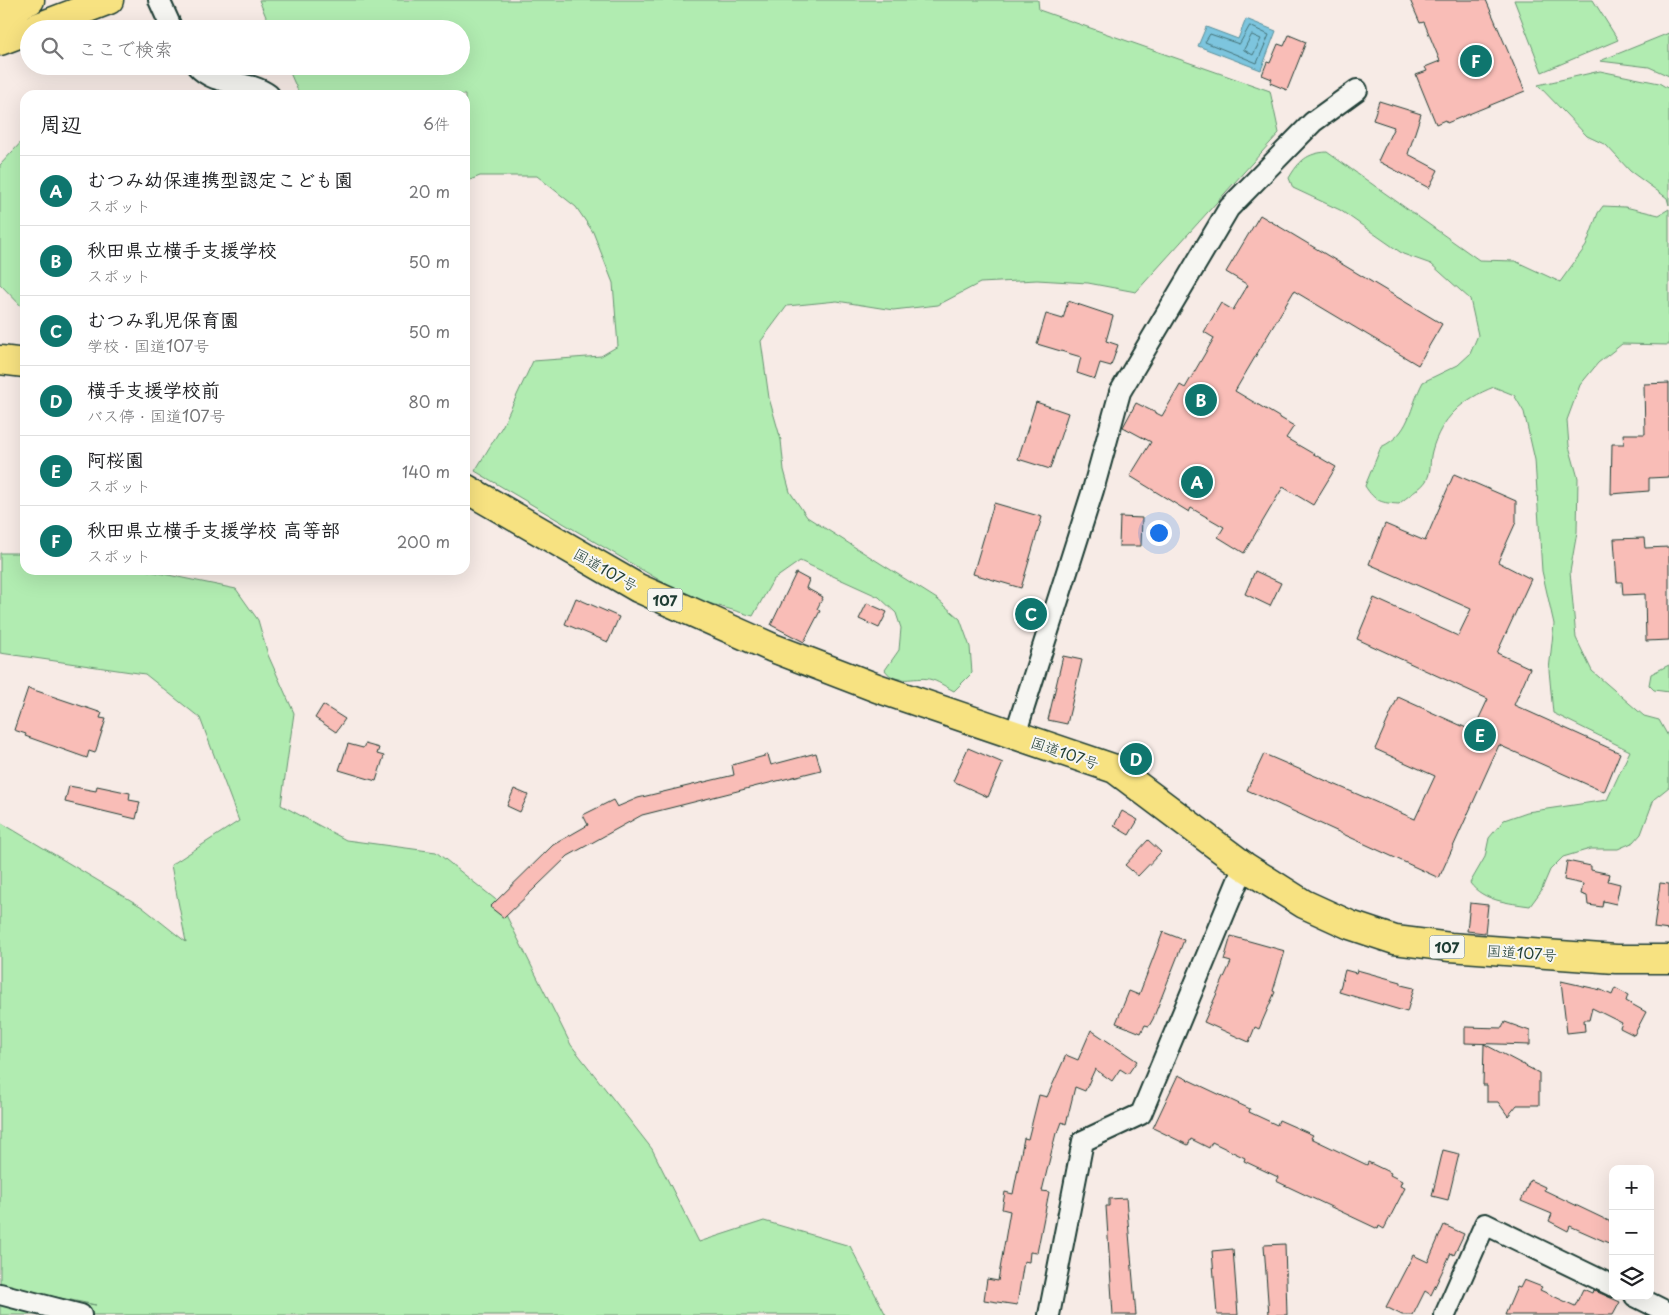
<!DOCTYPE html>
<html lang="ja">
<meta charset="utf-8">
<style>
:root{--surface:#fff;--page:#f2f2f2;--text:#202124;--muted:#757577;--line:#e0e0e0;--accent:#0f766e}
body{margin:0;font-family:"Playpen Sans","Klee One",sans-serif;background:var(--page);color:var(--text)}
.controls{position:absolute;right:15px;bottom:15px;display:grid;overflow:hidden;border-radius:10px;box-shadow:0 5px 20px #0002}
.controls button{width:45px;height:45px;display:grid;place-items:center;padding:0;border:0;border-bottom:1px solid var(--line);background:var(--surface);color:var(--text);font:25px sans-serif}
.you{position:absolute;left:1158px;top:532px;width:18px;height:18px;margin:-12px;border:4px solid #fff;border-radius:50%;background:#1a73e8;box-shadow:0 0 0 8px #1a73e833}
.badge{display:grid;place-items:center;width:32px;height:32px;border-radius:50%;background:var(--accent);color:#fff;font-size:16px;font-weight:700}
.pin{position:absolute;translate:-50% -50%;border:2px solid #fff;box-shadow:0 1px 5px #0006}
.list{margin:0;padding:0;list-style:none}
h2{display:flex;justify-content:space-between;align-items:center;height:65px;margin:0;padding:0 20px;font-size:21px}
h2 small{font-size:16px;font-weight:400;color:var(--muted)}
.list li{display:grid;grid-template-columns:32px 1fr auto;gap:15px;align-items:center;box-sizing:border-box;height:70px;padding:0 20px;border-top:1px solid var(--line)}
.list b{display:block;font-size:19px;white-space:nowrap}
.list p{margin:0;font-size:16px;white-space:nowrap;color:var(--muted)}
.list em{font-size:16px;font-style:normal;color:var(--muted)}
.icon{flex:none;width:28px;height:28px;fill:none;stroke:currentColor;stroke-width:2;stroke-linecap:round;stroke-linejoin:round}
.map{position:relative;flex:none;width:1669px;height:1315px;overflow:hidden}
.search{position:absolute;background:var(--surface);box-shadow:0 5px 20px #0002;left:20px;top:20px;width:450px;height:55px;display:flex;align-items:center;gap:12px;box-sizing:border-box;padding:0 18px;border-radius:28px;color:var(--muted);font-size:19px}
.panel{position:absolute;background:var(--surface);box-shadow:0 5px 20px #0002;left:20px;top:90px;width:450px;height:485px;border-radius:15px}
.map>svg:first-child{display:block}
</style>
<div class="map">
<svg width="1669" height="1315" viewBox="0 0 1669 1315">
<rect width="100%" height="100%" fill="#f7ebe6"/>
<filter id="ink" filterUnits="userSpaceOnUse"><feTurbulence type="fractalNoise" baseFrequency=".02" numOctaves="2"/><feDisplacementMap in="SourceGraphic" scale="10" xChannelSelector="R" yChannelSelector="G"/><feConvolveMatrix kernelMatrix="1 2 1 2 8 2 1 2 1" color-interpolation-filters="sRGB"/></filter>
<g filter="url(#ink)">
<!-- green -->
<path fill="#b1ecb1" stroke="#689472" d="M259,0H1038L1039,10L1270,91L1279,133L1136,292L1088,283L1037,280L980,283L938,305L893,310L837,301L787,306L761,341L769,398L781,440L784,470L790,492L807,517L937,599L960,619L970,647L972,673L954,691C946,687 938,681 929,679C914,676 896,686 885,670L899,650L901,628L896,613L879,597L800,561L773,580L753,616L688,597L475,471L503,425L533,361L601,356L618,346L613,283L593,232L576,207L537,176H480L465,182V95H297L298,91L287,66H461V29H271Z
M1514,0H1593L1618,40L1542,72Z
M1669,33V76L1649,67L1600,61Z
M1600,71L1659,83L1669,89V205L1667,198L1630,171L1606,145L1587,136L1538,85Z
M25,138V310L0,284V165Z
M1327,152L1479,260L1515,261L1560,282L1586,246L1598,213L1603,206L1625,207L1659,215L1669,209V345L1622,344L1598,363L1580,385L1567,420L1569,446L1578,478L1577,532L1570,572L1576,638L1592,671L1644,716L1659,720L1669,738V787L1654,799L1641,834L1634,842L1618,849H1590L1563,857L1550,870L1541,891L1530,906C1509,903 1483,901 1470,883L1485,857L1489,838L1504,820L1527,812L1607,800L1630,751L1553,713L1549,670L1554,624L1542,571L1535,460L1524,412L1514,395L1494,387C1463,399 1441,418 1432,451C1429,462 1432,471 1426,481C1422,488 1406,497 1399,504C1382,503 1375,502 1365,486L1381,447C1411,433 1409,408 1423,382L1458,365L1470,354L1478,335L1470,299L1431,264L1403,254L1340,210L1293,188L1289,178C1299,161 1307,153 1327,152Z
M0,553H25V570H144L236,589L258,620L268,655L294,713L281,805L346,840L436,852L500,903L571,1045L652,1149L699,1242L764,1221L850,1246L886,1315H0V1292L96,1305L0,1286V822L142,907L186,942L171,865L239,821L200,718L145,674L0,653Z
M1669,665V692L1654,690L1649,685L1651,674Z"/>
<!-- water -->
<path fill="#7dc5de" stroke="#578f9a" d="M1246,19L1276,31L1261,70L1198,46L1206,27L1238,39Z"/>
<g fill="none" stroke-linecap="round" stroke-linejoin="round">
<!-- shore -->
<path stroke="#457378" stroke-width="1" d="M1250,26L1269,35L1257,63L1205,42L1210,34L1239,44Z
M1252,35L1261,39L1253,55L1244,50Z"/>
</g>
<!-- building -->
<path fill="#f9bdb7" stroke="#1f3d34" d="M1410,0H1486L1525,91L1447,123L1445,120L1436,124L1416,75L1427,71L1425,67L1440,61L1424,22L1420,23Z
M1289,35L1306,42L1287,90L1270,83L1272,79L1262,75L1267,62L1270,63L1278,44L1284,46Z
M1379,101L1421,114L1408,154L1438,170L1429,188L1378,161L1394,127L1373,120Z
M1260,215L1442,324L1418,365L1294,291L1235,391L1294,426L1286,438L1336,467L1313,505L1283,487L1244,553L1218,537L1224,527L1191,508L1189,512L1130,476L1151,442L1123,427L1136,403L1162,416L1180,385L1185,388L1214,338L1204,332L1221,303L1233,310L1248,285L1226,272Z
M1068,301L1113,316L1106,341L1118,345L1111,366L1100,363L1095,379L1077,373L1081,357L1037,344L1046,314L1063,319Z
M1669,383V477L1649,478V491L1611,494L1612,444H1624L1623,434H1645L1644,384Z
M1036,402L1068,413L1050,469L1018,459Z
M1454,474L1516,501V522L1498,562L1531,579L1497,653L1530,668L1514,705L1620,753L1604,792L1499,745L1439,878L1247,790L1264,754L1415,819L1435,776L1375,749L1398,697L1473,731L1488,699L1357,639L1374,598L1458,636L1471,609L1369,564L1385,524L1425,541Z
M994,503L1042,517L1021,588L973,574Z
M1120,517L1142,518L1141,546H1119Z
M1644,538L1645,548L1669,547V640L1646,641L1645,594L1623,595L1622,582H1617L1614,539Z
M1255,571L1281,583L1270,606L1245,594Z
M796,573L809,580L806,588L823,597L817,609L820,611L804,642L771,625Z
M576,598L619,617L608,642L565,624Z
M867,603L887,612L879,628L859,619Z
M1063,656L1082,660L1067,724L1048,720Z
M28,688L102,713L100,718L106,719L95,753L89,751L87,758L25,736L26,734L14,730Z
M323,705L345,719L336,732L315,718Z
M348,744L363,748L365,744L379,748L377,754L384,756L376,781L339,770Z
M968,748L1003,763L988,797L953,781Z
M816,753L821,770L642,815L568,856L504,918L490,907L553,845L588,825L583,815L613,800L617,807L638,798L734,775L732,765L768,755L771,765Z
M69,786L96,791L97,786L130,793L129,800L140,802L136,819L65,802Z
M514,789L528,795L520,812L507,806Z
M1122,811L1138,820L1129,835L1114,826Z
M1148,840L1161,852L1138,876L1125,865Z
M1567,861L1591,866V870L1610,874L1608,881L1620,884L1616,904L1603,901L1602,907L1588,905L1587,896L1581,894L1583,884L1564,880Z
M1660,883L1669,884V930L1654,928Z
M1470,903L1488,905L1485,933L1467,931Z
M1163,932L1184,940L1153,1019L1149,1026L1145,1025L1141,1033L1116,1023L1129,991L1139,995Z
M1231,936L1285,951L1273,991L1275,992L1259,1029L1255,1027L1249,1042L1204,1022L1231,962L1224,960Z
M1345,970L1356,973L1357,970L1401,982V985L1414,988L1407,1012L1339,992Z
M1561,981L1601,990L1612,995L1615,988L1628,995L1626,1001L1646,1012L1634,1035L1620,1028L1622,1023L1592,1008L1589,1020H1584L1585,1031L1567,1033Z
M1505,1022L1530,1031V1045L1465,1043V1027L1502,1028Z
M1091,1030L1137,1061L1128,1074L1120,1069L1112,1081L1095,1069L1085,1091L1075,1087L1066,1124L1062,1122L1058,1133H1056L1042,1191L1049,1192L1037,1253L1030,1252L1029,1262L1024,1261L1017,1305L984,1300L987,1279L998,1281L1010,1211L1002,1209L1005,1192L1013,1194L1024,1138L1028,1139L1039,1095L1047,1097L1066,1055L1078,1060Z
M1484,1044L1539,1073V1105H1517L1508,1116L1498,1102H1487V1085H1483Z
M1178,1075L1250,1109L1249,1112L1277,1125L1279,1120L1313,1135L1311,1138L1367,1165L1368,1162L1391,1173L1390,1175L1402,1181L1400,1186L1405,1188L1384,1229L1379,1226L1378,1229L1276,1181L1278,1177L1244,1161L1245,1158L1212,1142L1209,1148L1191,1139L1188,1145L1153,1128Z
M1443,1150L1459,1154L1448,1200L1432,1196Z
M1530,1180L1545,1187L1544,1190L1613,1223V1245L1570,1226L1568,1231L1549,1221L1552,1214L1521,1201Z
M1126,1198L1136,1315H1113L1106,1206H1109V1199Z
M1444,1225L1464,1234L1454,1255L1451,1253L1431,1295L1425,1291L1413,1315H1402L1386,1307L1413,1255L1428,1262Z
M1285,1244L1287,1315H1269L1264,1245Z
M1233,1249L1238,1315H1217L1212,1251Z
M1524,1280L1542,1287L1540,1290L1575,1306L1583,1289L1592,1293L1593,1290L1620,1302L1613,1315H1505L1517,1287L1520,1288Z"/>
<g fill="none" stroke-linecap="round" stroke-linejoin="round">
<!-- minor casing -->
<g stroke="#1f3d34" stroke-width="24">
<path id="minor" d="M159,0L172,29
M197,66C216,88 247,78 269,95
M1015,735L1093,490L1120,392L1229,208L1313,122L1357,90
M0,1294L81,1315
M1635,1296L1669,1313
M1049,1315L1083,1141L1141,1114L1244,866
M1445,1315L1485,1224L1613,1286"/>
</g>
<!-- trunk casing -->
<g stroke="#1f3d34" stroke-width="31">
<path id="trunk" d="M0,360L25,363
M465,488L638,588L773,648L877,688L1115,769L1244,866L1304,904L1350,925L1395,940L1450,947L1616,959H1669"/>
</g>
<!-- motorway casing -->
<g stroke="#1f3d34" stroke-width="31">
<path id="motorway" d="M0,12L30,0
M33,29L109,0
M0,41L29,30"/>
</g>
<!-- minor -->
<use href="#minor" stroke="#f6f6f2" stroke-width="20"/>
<!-- trunk -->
<use href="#trunk" stroke="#f7e281" stroke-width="28"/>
<!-- motorway -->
<use href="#motorway" stroke="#f7e281" stroke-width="28"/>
</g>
</g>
<g text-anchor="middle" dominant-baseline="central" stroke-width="4" stroke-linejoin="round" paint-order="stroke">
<!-- shield labels -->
<g fill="#f6f6f2" stroke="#60746d" stroke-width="1">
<rect x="647.5" y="588.5" width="35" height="23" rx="4"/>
<rect x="1429.5" y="935.5" width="35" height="23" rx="4"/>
</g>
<g font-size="14" font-weight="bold" fill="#1f3d34">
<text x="665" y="600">107</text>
<text x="1447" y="947">107</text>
</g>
<!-- street labels -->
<g font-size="15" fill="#1f3d34" stroke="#f6f6f2">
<text transform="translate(606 569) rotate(30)">国道107号</text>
<text transform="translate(1065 752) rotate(19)">国道107号</text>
<text transform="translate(1522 952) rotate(4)">国道107号</text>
</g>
</g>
</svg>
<div class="controls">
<button>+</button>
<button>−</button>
<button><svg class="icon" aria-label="layers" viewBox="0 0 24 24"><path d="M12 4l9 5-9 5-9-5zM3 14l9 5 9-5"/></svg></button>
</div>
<div class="you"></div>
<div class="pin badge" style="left:1197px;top:482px">A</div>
<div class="pin badge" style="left:1201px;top:400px">B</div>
<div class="pin badge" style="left:1031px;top:614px">C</div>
<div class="pin badge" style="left:1136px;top:759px">D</div>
<div class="pin badge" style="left:1480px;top:735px">E</div>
<div class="pin badge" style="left:1476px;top:61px">F</div>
<div class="search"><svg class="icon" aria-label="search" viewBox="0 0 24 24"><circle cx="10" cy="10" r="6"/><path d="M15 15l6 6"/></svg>ここで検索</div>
<section class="panel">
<h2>周辺<small>6件</small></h2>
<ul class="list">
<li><span class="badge">A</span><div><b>むつみ幼保連携型認定こども園</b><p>スポット</p></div><em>20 m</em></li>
<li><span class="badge">B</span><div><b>秋田県立横手支援学校</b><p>スポット</p></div><em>50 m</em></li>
<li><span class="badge">C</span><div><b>むつみ乳児保育園</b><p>学校 · 国道107号</p></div><em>50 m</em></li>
<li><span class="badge">D</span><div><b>横手支援学校前</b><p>バス停 · 国道107号</p></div><em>80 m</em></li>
<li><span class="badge">E</span><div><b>阿桜園</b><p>スポット</p></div><em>140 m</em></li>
<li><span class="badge">F</span><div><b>秋田県立横手支援学校 高等部</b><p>スポット</p></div><em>200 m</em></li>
</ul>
</section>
</div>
